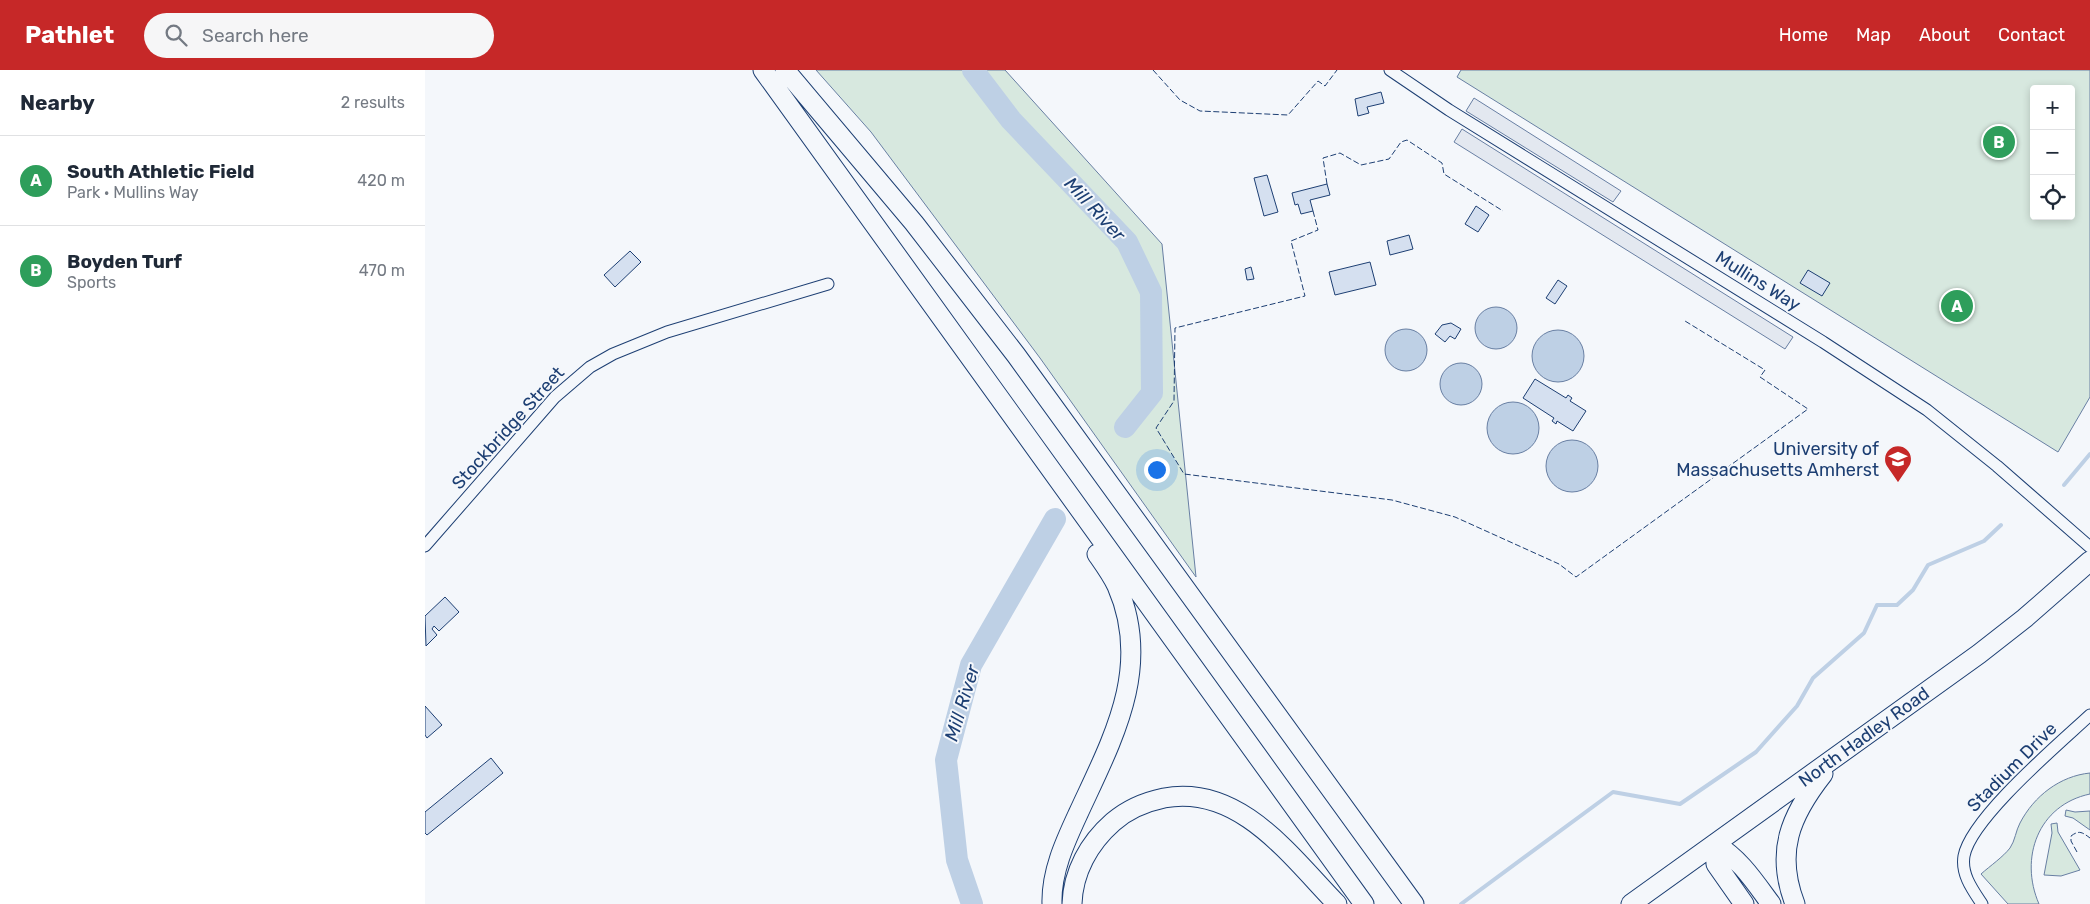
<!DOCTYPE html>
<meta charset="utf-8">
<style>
:root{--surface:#fff;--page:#f6f6f7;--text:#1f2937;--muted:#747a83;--line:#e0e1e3;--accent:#c62828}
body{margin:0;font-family:Rubik,sans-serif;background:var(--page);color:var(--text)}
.controls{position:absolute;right:15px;top:15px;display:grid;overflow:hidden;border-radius:5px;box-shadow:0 2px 8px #0003}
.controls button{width:45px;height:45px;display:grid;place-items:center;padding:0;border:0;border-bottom:1px solid var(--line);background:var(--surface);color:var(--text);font:25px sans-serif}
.you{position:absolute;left:731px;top:399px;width:18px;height:18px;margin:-12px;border:4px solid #fff;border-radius:50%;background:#1a73e8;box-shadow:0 0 0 8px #1a73e833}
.badge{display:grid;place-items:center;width:32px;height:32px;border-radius:50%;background:var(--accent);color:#fff;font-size:16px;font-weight:700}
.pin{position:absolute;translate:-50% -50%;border:2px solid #fff;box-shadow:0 1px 5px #0006}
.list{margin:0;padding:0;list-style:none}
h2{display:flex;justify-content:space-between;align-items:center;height:65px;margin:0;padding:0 20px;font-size:21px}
h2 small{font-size:16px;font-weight:400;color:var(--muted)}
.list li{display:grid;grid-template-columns:32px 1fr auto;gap:15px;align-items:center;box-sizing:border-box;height:90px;padding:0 20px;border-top:1px solid var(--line)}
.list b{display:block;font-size:19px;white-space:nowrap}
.list p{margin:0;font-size:16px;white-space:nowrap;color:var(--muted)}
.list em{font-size:16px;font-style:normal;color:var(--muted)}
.icon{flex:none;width:28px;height:28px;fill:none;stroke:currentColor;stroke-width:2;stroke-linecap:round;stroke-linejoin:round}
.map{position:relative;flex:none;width:1665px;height:834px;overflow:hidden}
header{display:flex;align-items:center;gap:30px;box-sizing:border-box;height:70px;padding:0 25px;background:var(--accent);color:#fff}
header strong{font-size:24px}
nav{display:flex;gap:28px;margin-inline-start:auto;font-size:18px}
.search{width:350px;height:45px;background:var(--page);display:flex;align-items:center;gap:12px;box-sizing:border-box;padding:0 18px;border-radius:28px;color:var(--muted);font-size:19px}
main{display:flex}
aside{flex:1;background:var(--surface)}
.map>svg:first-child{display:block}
</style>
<header>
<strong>Pathlet</strong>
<div class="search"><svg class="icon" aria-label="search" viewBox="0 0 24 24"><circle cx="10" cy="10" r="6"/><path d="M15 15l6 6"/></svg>Search here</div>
<nav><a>Home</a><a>Map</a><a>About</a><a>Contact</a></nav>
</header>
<main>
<aside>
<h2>Nearby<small>2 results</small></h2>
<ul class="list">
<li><span class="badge" style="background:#2e9e5b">A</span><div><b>South Athletic Field</b><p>Park · Mullins Way</p></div><em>420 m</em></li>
<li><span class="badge" style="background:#2e9e5b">B</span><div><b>Boyden Turf</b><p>Sports</p></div><em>470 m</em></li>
</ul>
</aside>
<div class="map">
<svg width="1665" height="834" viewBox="0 0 1665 834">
<rect width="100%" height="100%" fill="#f4f7fb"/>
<!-- green -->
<path fill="#d7e8df" stroke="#687fa3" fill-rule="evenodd" d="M391,0H580L737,174L771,507L615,288L446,62Z
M1036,0H1665V327L1633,382L1032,7ZM1609,19H1646V146H1609Z
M1665,703V724C1613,735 1594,788 1614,834H1583L1556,804C1565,796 1578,787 1585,778C1590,771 1591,760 1595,753C1609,726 1635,706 1665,703Z
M1641,740L1650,742L1665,741V760L1648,748L1640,746Z
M1632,753L1633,762L1655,800L1636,806L1619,805L1627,763L1626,754Z"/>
<!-- parking -->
<path fill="#e3e8f0" stroke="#687fa3" d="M1049,28L1196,121L1188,132L1041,41Z
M1037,59L1368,267L1360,279L1029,72Z"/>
<!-- water -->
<path fill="#bed0e5" stroke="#687fa3" d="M1050 258a21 21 0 1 1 42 0a21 21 0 1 1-42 0Z
M960 280a21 21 0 1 1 42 0a21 21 0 1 1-42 0Z
M1107 286a26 26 0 1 1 52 0a26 26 0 1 1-52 0Z
M1015 314a21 21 0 1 1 42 0a21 21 0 1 1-42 0Z
M1062 358a26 26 0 1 1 52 0a26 26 0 1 1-52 0Z
M1121 396a26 26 0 1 1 52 0a26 26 0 1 1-52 0Z"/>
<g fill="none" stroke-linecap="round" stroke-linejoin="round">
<!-- stream -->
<path stroke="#bed0e5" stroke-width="4" d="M1639,415L1665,384
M1036,834L1188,722L1255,734L1331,682L1372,636L1388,608L1439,563L1452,535H1472L1488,520L1503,495L1559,471L1576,455"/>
<!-- river -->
<path stroke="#bed0e5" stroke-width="22" d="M548,0L586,50L702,172L726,222L727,323L700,357
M547,834L532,790L521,690L546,595L630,449"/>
</g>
<!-- building -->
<path fill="#d5e0f0" stroke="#1d3f73" d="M956,22L959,33L942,37L944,43L933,46L930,29Z
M842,105L853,142L839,146L829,108Z
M902,114L905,125L885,130L888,141L876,144L873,134L870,135L867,123Z
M1051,136L1064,145L1053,162L1040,154Z
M984,165L988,179L965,185L962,171Z
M205,181L216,192L190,217L179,205Z
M945,192L951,215L910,225L904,202Z
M826,197L829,209L822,210L820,199Z
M1383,200L1405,213L1397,226L1375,213Z
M1133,210L1142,216L1130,234L1121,228Z
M1026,253L1036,259L1030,269L1025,266L1020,272L1010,264L1017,255Z
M1110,309L1141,328L1143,325L1147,328L1145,331L1161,341L1148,361L1132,351L1131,354L1127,351L1129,348L1098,328Z
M20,527L34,542L14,561L9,556L7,559L12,565L1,576L0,546Z
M0,636L17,655L2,668L0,665Z
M66,688L78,703L2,765L0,763V742Z"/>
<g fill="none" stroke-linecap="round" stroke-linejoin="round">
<!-- minor casing -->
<g stroke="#1d3f73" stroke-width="13">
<path id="minor" d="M965,0L1024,40L1398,272L1502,340L1572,396L1665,477
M0,476L130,327L165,297L188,284L242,262L403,214
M1557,834C1547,819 1536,804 1539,786C1546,748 1635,673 1665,645"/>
</g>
<!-- primary casing -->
<g stroke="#1d3f73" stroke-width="21">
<path id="primary" d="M338,0L939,834
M360,0L489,153L591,285L989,834
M1290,774C1315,789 1329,811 1346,834
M1290,774L1291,794L1319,834
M627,834C626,802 640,772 653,744C687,670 728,598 692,516C687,505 679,494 672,484
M647,834C648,802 664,773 688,752C703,739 720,732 739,728C815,714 866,787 912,834
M1206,834L1554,584L1600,548L1665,491
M1370,834C1350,782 1365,746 1398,704"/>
</g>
<!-- minor -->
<use href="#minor" stroke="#f4f7fb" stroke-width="11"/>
<!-- primary -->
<use href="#primary" stroke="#f4f7fb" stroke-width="19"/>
<!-- fence -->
<path stroke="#1d3f73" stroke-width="1" stroke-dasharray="6 2.5" stroke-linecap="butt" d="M728,0L755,30L775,41L863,45L893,11L900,16L912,0
M902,114L898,88L915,83L936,95L964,89L976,72L982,70L1017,93L1019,104L1078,141
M888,141L893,160L866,171L880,226L750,258L749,331L731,358L759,404L967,430L1030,447L1134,494L1151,507L1383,339L1335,307L1340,300L1260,251
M1652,782L1646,771V766C1654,760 1657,762 1665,768"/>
</g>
<!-- icons -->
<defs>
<g id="university-pin" transform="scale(1.4375)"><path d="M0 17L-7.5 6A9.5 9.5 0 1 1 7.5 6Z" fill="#c62828" stroke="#f4f7fb"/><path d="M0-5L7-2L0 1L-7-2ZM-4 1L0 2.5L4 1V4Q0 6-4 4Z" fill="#fff"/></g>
</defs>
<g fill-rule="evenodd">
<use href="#university-pin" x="1473" y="389"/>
</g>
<g text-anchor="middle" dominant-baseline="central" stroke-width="4" stroke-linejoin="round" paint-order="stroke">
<!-- street labels -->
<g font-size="18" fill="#1d3f73" stroke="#f4f7fb">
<text transform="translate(1333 211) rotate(32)">Mullins Way</text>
<text transform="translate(83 358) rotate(-48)">Stockbridge Street</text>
<text transform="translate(1439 667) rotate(-36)">North Hadley Road</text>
<text transform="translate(1587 697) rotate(-45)">Stadium Drive</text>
</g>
<!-- poi labels -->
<g font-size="18" fill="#1d3f73" stroke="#f4f7fb" text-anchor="end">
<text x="1454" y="379">University of<tspan x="1454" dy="21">Massachusetts Amherst</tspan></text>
</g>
<!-- water labels -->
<g font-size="19" font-style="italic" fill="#1d3f73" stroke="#f4f7fb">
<text transform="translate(670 139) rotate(47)">Mill River</text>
<text transform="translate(537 633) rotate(-73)">Mill River</text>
</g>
</g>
</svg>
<div class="controls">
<button>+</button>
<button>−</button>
<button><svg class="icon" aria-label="locate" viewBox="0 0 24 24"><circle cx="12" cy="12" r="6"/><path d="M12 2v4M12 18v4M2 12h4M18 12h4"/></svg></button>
</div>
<div class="you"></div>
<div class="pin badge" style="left:1532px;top:236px;background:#2e9e5b">A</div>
<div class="pin badge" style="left:1574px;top:72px;background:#2e9e5b">B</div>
</div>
</main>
